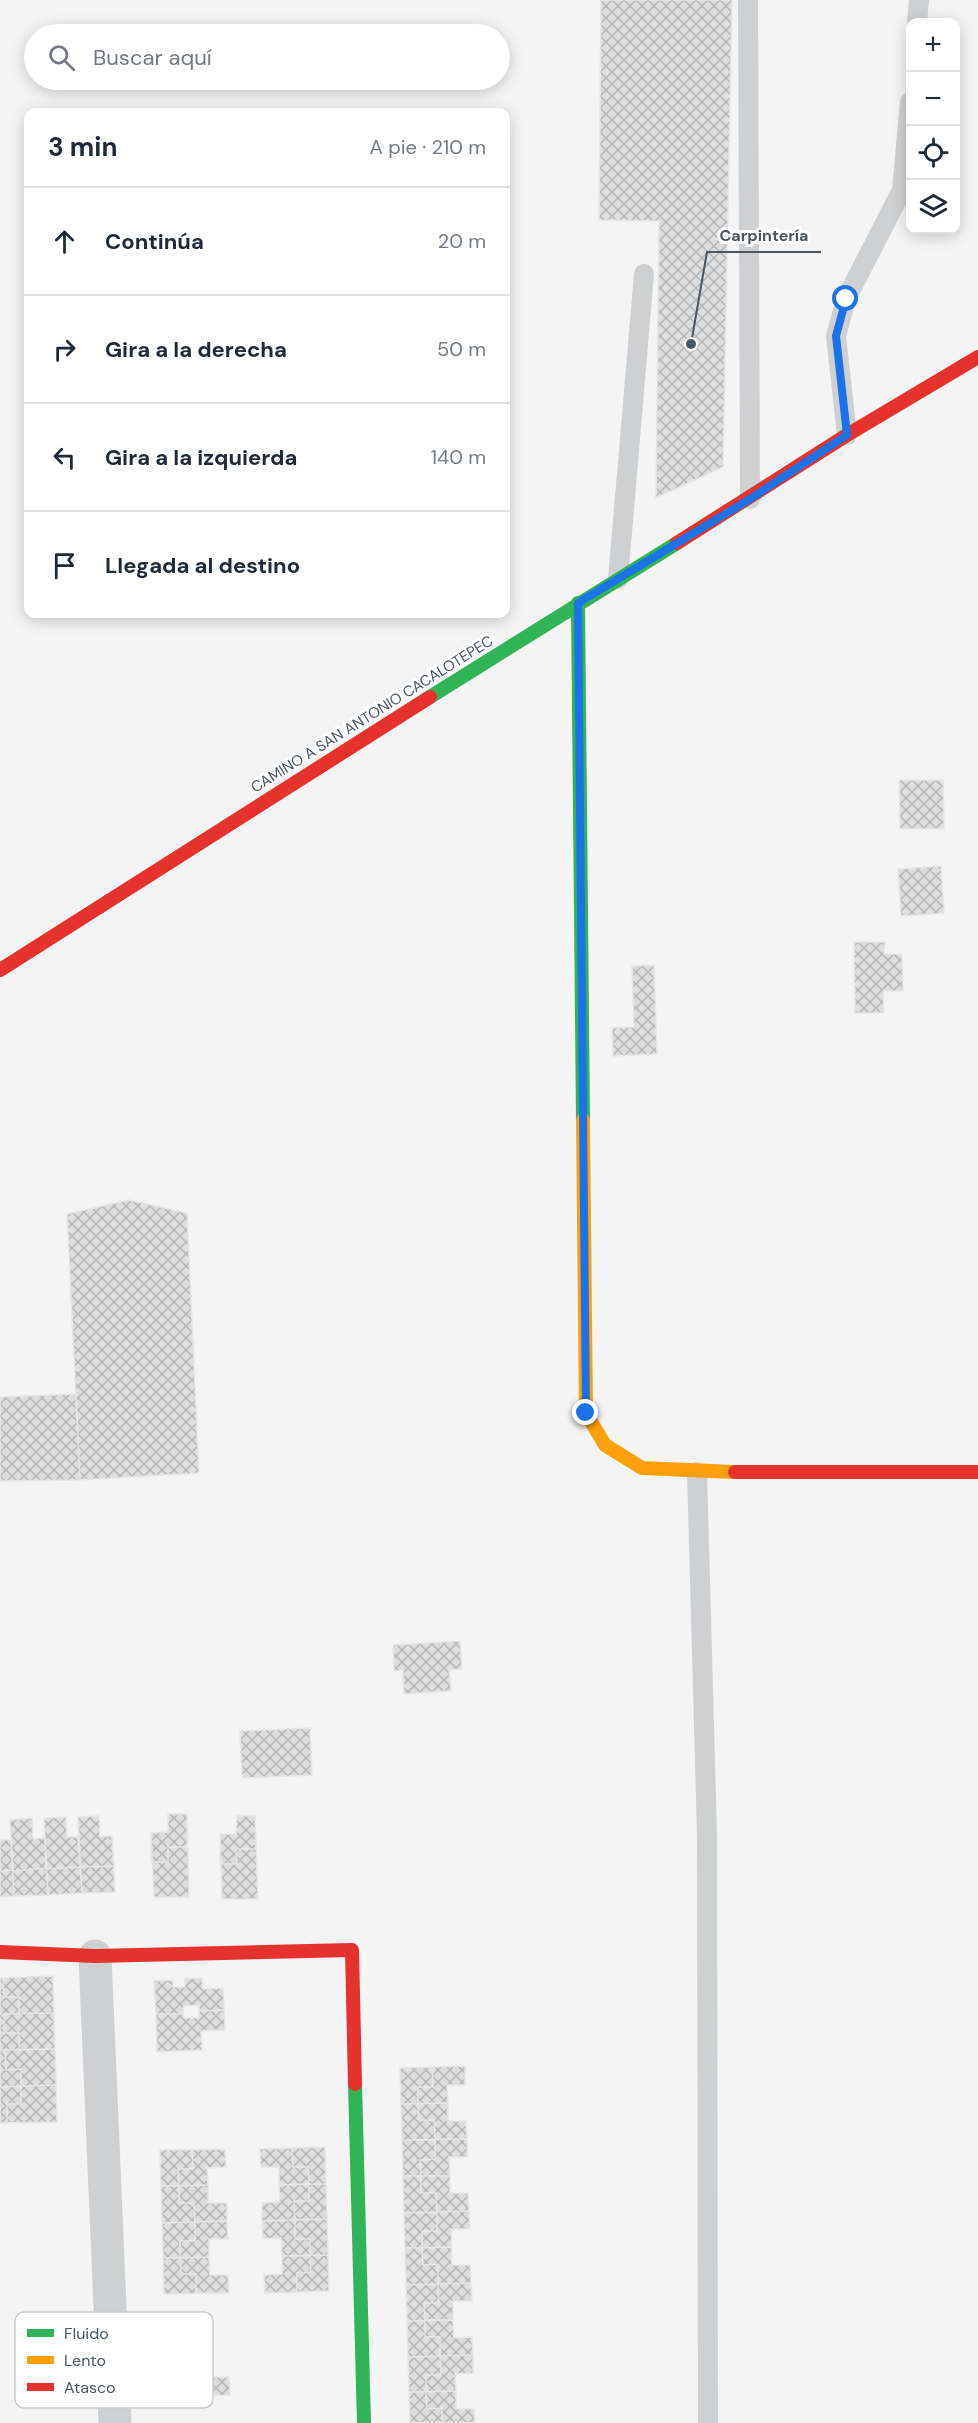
<!DOCTYPE html>
<html lang="es">
<meta charset="utf-8">
<style>
:root{--surface:#fff;--page:#f2f2f3;--text:#1f2937;--muted:#747a83;--line:#e0e1e3}
body{margin:0;font-family:"DM Sans",sans-serif;background:var(--page);color:var(--text)}
.controls{position:absolute;right:18px;top:18px;display:grid;overflow:hidden;border-radius:12px;box-shadow:0 3px 15px #0003}
.controls button{width:54px;height:54px;display:grid;place-items:center;padding:0;border:0;border-bottom:2px solid var(--line);background:var(--surface);color:var(--text);font:30px sans-serif}
.stop{position:absolute;width:18px;height:18px;margin:-14px;border:4px solid #1a73e8;border-radius:50%;background:#fff}
.stop.end{background:#1a73e8;border-color:#fff;box-shadow:0 2px 6px #0008}
.list{margin:0;padding:0;list-style:none}
h2{display:flex;justify-content:space-between;align-items:center;height:78px;margin:0;padding:0 24px;font-size:26px}
h2 small{font-size:20px;font-weight:400;color:var(--muted)}
.list li{display:grid;grid-template-columns:39px 1fr auto;gap:18px;align-items:center;box-sizing:border-box;height:108px;padding:0 24px;border-top:2px solid var(--line)}
.list b{display:block;font-size:22px;white-space:nowrap}
.list em{font-size:20px;font-style:normal;color:var(--muted)}
.icon{flex:none;width:33px;height:33px;fill:none;stroke:currentColor;stroke-width:2;stroke-linecap:round;stroke-linejoin:round}
.map{position:relative;flex:none;width:978px;height:2423px;overflow:hidden}
.search{position:absolute;background:var(--surface);box-shadow:0 3px 15px #0003;left:24px;top:24px;width:486px;height:66px;display:flex;align-items:center;gap:15px;box-sizing:border-box;padding:0 21px;border-radius:33px;color:var(--muted);font-size:22px}
.panel{position:absolute;background:var(--surface);box-shadow:0 3px 15px #0003;left:24px;top:108px;width:486px;height:510px;border-radius:12px}
.map>svg:first-child{display:block}
</style>
<div class="map">
<svg width="978" height="2423" viewBox="0 0 978 2423">
<defs>
<pattern id="building-cross-hatch" width="8" height="8" patternUnits="userSpaceOnUse" patternTransform="scale(1.5)"><rect width="8" height="8" fill="#ddddde"/><path d="M0 0l8 8M0 8l8-8" fill="none" stroke="#b5b6b7"/></pattern>
</defs>
<rect width="100%" height="100%" fill="#f4f4f4"/>
<!-- building -->
<path fill="url(#building-cross-hatch)" stroke="#e5e6e7" stroke-width="1.5" d="M601,0H732L723,467L656,498L659,221L599,220Z
M899,780H943L944,829H900Z
M941,866L944,913L901,916L898,869Z
M854,942H885L884,954H902L903,991H883L884,1013H855Z
M654,965L657,1054L613,1056L612,1028L634,1027L632,966Z
M129,1200L187,1213L199,1473L80,1480L67,1214Z
M76,1394L80,1480L0,1481V1397Z
M460,1641L462,1669L449,1670L451,1691L404,1694L403,1670L394,1671L393,1645Z
M310,1728L312,1775L242,1778L240,1731Z
M168,1814H187L189,1897H154L151,1833L168,1832Z
M168,1814H187V1847H168V1862H151V1833L168,1832Z
M99,1816L100,1836H112L114,1866L80,1867L78,1817Z
M99,1816L100,1836H112L115,1892L82,1893L78,1817Z
M237,1816H255L258,1899H222L220,1834H236Z
M237,1816H255L256,1849H236L237,1864H220V1834H236Z
M66,1817L67,1837H78L80,1867L46,1869L44,1818Z
M66,1817L67,1837H78L82,1893L48,1895L44,1818Z
M32,1818L33,1839L45,1838L47,1868L13,1871L10,1820Z
M32,1818L33,1839L45,1838L48,1895L14,1896L10,1820Z
M0,1840H11L14,1896L0,1897Z
M0,1840H11L13,1870L0,1871Z
M53,1976L54,2013L0,2014V1978Z
M0,1978H3L4,1997H19V2014H0Z
M202,1978L203,1989L223,1988L224,2010L199,2011V2005L184,2006L183,2014H156L154,1981L173,1980V1987H185V1979Z
M224,2010L225,2030L201,2031L202,2050L157,2052L156,2014H183L184,2018H199V2011Z
M54,2013L55,2049L0,2050V2014Z
M0,2014H4V2033H19V2050H0Z
M55,2049L56,2085L0,2087V2050Z
M0,2050H5L6,2070L21,2069V2086L0,2087Z
M465,2066V2085H447L448,2103L401,2104L400,2068Z
M465,2066V2085H447L448,2103L418,2104V2087H433L432,2067Z
M56,2085L57,2122L0,2123V2087Z
M21,2086V2104H7V2123H0V2087Z
M448,2103V2121H466L467,2139H435L434,2120H419L418,2104Z
M448,2103V2121H466L467,2139L402,2140L401,2104Z
M435,2139H467L468,2157H449L450,2176H421L420,2160L435,2159Z
M467,2139L468,2157H449L450,2176H403L402,2140Z
M325,2147L326,2184L279,2185V2167H261L260,2149Z
M292,2148L293,2167H308L309,2184L279,2185V2167H261L260,2149Z
M225,2149L226,2167L207,2168L208,2185L161,2186L160,2150Z
M225,2149L226,2167L207,2168L208,2185L179,2186L178,2169H193L192,2150Z
M403,2176H450V2193H468L469,2211L404,2213Z
M421,2176H450V2193H468L469,2211L437,2212L436,2193H421Z
M309,2184V2201H294L295,2220L262,2221V2203L280,2202L279,2185Z
M326,2184L327,2219L262,2221V2203L280,2202L279,2185Z
M208,2185V2203H227V2221L195,2222L194,2203H179V2186Z
M208,2185V2203H227V2221L162,2223L161,2186Z
M469,2211L470,2229H452L451,2247L422,2248V2231H437V2212Z
M469,2211L470,2229H452L451,2247L405,2248L404,2213Z
M327,2219L328,2255L282,2256L281,2238L263,2239L262,2221Z
M295,2220V2239H310V2256H282L281,2238L263,2239L262,2221Z
M227,2221L228,2239H209V2257L163,2258L162,2223Z
M227,2221L228,2239H209V2257L180,2258V2241H195V2222Z
M451,2247L452,2265H470L471,2283L438,2284V2264L423,2265L422,2248Z
M451,2247L452,2265H470L471,2283L406,2285L405,2248Z
M328,2255L329,2291L265,2293L264,2275L282,2274V2256Z
M282,2256H310L311,2272L297,2273V2292L265,2293L264,2275L282,2274Z
M209,2257L210,2275H228L229,2293H196V2274H181L180,2258Z
M209,2257L210,2275H228L229,2293L164,2294L163,2258Z
M471,2283L472,2301H453V2320H425L424,2303H439L438,2284Z
M471,2283L472,2301H453V2320L407,2321L406,2285Z
M425,2320H453L454,2338L472,2337L473,2355L440,2356V2337H425Z
M453,2320L454,2338L472,2337L473,2355L408,2357L407,2321Z
M473,2355V2373L455,2374L456,2391L426,2392V2375H441L440,2356Z
M473,2355V2373L455,2374L456,2391L409,2392L408,2357Z
M181,2360H211V2377H229L230,2395L198,2396L197,2376L182,2377Z
M211,2360V2377H229L230,2395L165,2397L164,2361Z
M456,2391V2409H474L475,2423H442V2408L427,2409L426,2392Z
M456,2391V2409H474L475,2423H410L409,2392Z"/>
<g fill="none" stroke-linecap="round" stroke-linejoin="round">
<!-- lane -->
<path stroke="#ced0d2" stroke-width="20" d="M748,0L750,499
M917,22L919,0
M847,435L836,336L846,299L902,190L910,102
M618,579L644,274
M697,1472L707,1835L708,2423"/>
<!-- street -->
<path stroke="#ced0d2" stroke-width="33" d="M95,1956L115,2423"/>
<!-- fast -->
<path stroke="#30b455" stroke-width="14" d="M578,603L583,1120
M430,697L677,543
M355,2084L364,2423"/>
<!-- slow -->
<path stroke="#ff9f0a" stroke-width="14" d="M583,1120L586,1413L605,1445L642,1468L735,1472"/>
<!-- jam -->
<path stroke="#e5322d" stroke-width="14" d="M677,543L847,435L978,357
M0,970L430,697
M735,1472H978
M0,1952L95,1956L352,1950L355,2084"/>
</g>
<g fill="none" stroke-linecap="round" stroke-linejoin="round">
<!-- route -->
<path stroke="#1a73e8" stroke-width="8" d="M586,1413L578,603L750,499L847,435L836,336L846,299"/>
</g>
<g text-anchor="middle" dominant-baseline="central" stroke-width="6" stroke-linejoin="round" paint-order="stroke">
<!-- street labels -->
<g font-size="15" fill="#4a5661" stroke="#fff">
<text transform="translate(372 714) rotate(-32)">CAMINO A SAN ANTONIO CACALOTEPEC</text>
</g>
</g>
<!-- legend -->
<rect x="15" y="2312" width="198" height="96" rx="9" fill="#fff" stroke="#c9ccd0" stroke-width="1.5"/>
<rect x="27" y="2329" width="27" height="8" fill="#30b455"/>
<rect x="27" y="2356" width="27" height="8" fill="#ff9f0a"/>
<rect x="27" y="2383" width="27" height="8" fill="#e5322d"/>
<g font-size="16" fill="#4a5661">
<text x="64" y="2339">Fluido</text>
<text x="64" y="2366">Lento</text>
<text x="64" y="2393">Atasco</text>
</g>
<!-- callouts -->
<path fill="none" stroke="#4a5661" stroke-width="2" d="M691 344L707 252H821"/>
<circle fill="#4a5661" stroke="#fff" stroke-width="2" cx="691" cy="344" r="6"/>
<g font-size="16" text-anchor="middle" font-weight="bold" fill="#4a5661" stroke="#fff" stroke-width="6" stroke-linejoin="round" paint-order="stroke">
<text x="764" y="241">Carpintería</text>
</g>
</svg>
<div class="controls">
<button>+</button>
<button>−</button>
<button><svg class="icon" aria-label="locate" viewBox="0 0 24 24"><circle cx="12" cy="12" r="6"/><path d="M12 2v4M12 18v4M2 12h4M18 12h4"/></svg></button>
<button><svg class="icon" aria-label="layers" viewBox="0 0 24 24"><path d="M12 4l9 5-9 5-9-5zM3 14l9 5 9-5"/></svg></button>
</div>
<div class="stop" style="left:846px;top:299px"></div>
<div class="stop end" style="left:586px;top:1413px"></div>
<div class="search"><svg class="icon" aria-label="search" viewBox="0 0 24 24"><circle cx="10" cy="10" r="6"/><path d="M15 15l6 6"/></svg>Buscar aquí</div>
<section class="panel">
<h2>3 min<small>A pie · 210 m</small></h2>
<ul class="list">
<li><svg class="icon" aria-label="ahead" viewBox="0 0 24 24"><path d="M12 20V5M6 11l6-6 6 6"/></svg><div><b>Continúa</b></div><em>20 m</em></li>
<li><svg class="icon" aria-label="right" viewBox="0 0 24 24"><path d="M7 20v-9h11M14 6l5 5-5 5"/></svg><div><b>Gira a la derecha</b></div><em>50 m</em></li>
<li><svg class="icon" aria-label="left" viewBox="0 0 24 24"><path d="M17 20v-9H6M10 6l-5 5 5 5"/></svg><div><b>Gira a la izquierda</b></div><em>140 m</em></li>
<li><svg class="icon" aria-label="arrive" viewBox="0 0 24 24"><path d="M6 21V4h12l-3 4 3 4H6"/></svg><div><b>Llegada al destino</b></div></li>
</ul>
</section>
</div>
